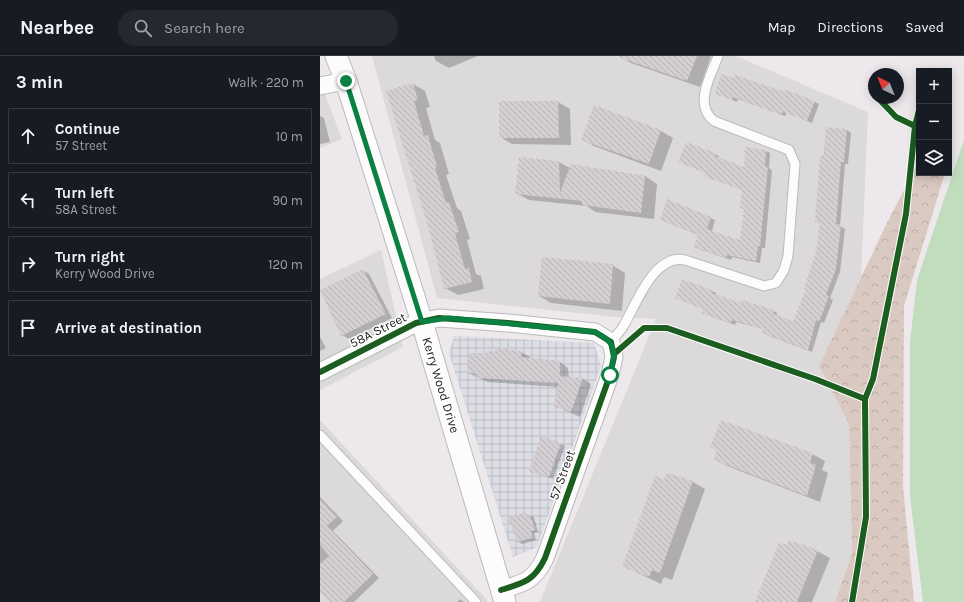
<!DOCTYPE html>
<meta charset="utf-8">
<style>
:root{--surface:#171b24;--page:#242831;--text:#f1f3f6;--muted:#9ea1a6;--line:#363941}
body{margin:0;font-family:Karla,sans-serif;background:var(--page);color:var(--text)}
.controls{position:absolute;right:12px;top:12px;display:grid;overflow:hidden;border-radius:0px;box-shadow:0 2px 10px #0003}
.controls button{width:36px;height:36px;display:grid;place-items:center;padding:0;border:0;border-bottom:1px solid var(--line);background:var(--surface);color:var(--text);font:20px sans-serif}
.compass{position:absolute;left:548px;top:12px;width:36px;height:36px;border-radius:50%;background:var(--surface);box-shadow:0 2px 10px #0003;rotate:317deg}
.stop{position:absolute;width:12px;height:12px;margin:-9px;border:3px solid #0b8043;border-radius:50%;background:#fff}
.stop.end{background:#0b8043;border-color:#fff;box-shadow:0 1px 4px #0008}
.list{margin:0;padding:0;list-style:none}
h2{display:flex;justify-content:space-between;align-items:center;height:52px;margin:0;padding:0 16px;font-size:17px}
h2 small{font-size:13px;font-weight:400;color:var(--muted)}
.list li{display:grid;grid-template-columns:26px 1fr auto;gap:12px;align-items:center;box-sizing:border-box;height:56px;margin:0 8px 8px;padding:0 8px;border:1px solid var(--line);border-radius:0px}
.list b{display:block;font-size:15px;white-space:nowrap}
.list p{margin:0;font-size:13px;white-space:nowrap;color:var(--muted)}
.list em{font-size:13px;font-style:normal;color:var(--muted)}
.icon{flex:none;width:22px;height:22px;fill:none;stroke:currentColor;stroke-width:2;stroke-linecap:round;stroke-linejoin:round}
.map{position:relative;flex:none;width:644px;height:546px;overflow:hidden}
header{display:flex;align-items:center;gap:24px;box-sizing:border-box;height:56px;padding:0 20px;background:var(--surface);border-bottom:1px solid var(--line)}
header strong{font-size:19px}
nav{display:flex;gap:22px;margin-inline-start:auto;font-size:14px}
.search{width:280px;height:36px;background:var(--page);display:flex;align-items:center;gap:10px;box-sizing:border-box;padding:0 14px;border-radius:22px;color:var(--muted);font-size:15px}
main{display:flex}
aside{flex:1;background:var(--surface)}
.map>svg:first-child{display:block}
</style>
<header>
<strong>Nearbee</strong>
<div class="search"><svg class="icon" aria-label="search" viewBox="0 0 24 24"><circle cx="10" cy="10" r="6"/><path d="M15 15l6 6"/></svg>Search here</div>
<nav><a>Map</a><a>Directions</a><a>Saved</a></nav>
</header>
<main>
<aside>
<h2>3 min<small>Walk · 220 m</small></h2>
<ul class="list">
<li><svg class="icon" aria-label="ahead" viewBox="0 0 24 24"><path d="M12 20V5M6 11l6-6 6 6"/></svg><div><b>Continue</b><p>57 Street</p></div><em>10 m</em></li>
<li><svg class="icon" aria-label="left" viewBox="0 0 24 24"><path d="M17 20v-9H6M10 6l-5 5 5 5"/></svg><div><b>Turn left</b><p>58A Street</p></div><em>90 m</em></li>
<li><svg class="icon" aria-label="right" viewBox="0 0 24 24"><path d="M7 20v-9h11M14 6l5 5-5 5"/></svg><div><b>Turn right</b><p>Kerry Wood Drive</p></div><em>120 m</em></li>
<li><svg class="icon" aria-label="arrive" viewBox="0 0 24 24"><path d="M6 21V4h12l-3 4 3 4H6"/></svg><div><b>Arrive at destination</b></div></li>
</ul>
</aside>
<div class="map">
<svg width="644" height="546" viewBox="0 0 644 546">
<defs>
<pattern id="industrial-grid" width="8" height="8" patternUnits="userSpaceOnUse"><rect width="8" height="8" fill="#dddde5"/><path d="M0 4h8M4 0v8" fill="none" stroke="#bdbdc4"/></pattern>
<pattern id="forest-crowns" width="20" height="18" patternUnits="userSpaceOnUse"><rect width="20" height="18" fill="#dac9c1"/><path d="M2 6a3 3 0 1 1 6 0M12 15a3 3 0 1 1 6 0" fill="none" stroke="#bbaca5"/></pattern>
<pattern id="building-back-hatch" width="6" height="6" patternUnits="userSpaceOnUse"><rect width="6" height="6" fill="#d3cfd3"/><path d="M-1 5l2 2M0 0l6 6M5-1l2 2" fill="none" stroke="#b5b1b5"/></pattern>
</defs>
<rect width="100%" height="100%" fill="#ede8eb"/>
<!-- residential -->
<path fill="#dcd9db" d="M52,0H416L548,56L541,222L499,310L529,368L532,497L515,546H220L336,263L296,261L117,242Z
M0,26L22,83L0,92Z
M61,194L83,291L0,334V223Z
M0,364L167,544V546H0Z"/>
<!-- industrial -->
<path fill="url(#industrial-grid)" d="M134,280L274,287L281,310L217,491L193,501L129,297Z"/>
<!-- forest -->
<path fill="url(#forest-crowns)" d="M599,105V117H625L584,250L583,430L594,546H515L532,497L529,368L499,310L566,169Z"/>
<!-- water -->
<path fill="#c2ddbe" d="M644,84V546H603L590,440V286L597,224Z"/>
<!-- shadow -->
<path fill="#0003" d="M114,0H158L129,12L116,5Z
M299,0H391L380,31L311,7Z
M93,28L105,35L110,51L106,52L115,84L120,87L129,118L126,119L137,152L141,155L150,183L147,184L156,218L161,220L164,233L138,239L125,232L109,170L67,36Z
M396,37L495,46L499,48L492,67L467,57L465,60L418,43L417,46Z
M238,46L250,53L251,89L192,88L180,81Z
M275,51L341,75L353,82L341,115L274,90L262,83Z
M0,60L4,62L10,86L0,88Z
M507,72L527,74L531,77L528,108H525L520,170L525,173L520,216L510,242L513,244L504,267L501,266L492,296L447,279L444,273L416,266L415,269L387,259L384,253L356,242L392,235L396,237V240L422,249L453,255L457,257V260L474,266L487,233L497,196L501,168L496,165Z
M426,93L446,95L450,97L449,112L452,114L445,192H442L440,207L412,201L411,204L379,193L375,191L379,179L341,164L348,144L395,164L392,175L421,185L425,154L421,152L423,134L389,122L386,117L359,106L395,98L399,100V102L425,113Z
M239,106L250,112L252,109L325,120L337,128L334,163L275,156L267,150L209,144L196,137Z
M292,209L305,217L302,255L231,247L219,240Z
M43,214L49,218L72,262L29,283L22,279Z
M0,281L6,292L0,295Z
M201,296L210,301V303L240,306L248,312L249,322L263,323L271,328L260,361L235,350L238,331L168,326L148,317L176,297Z
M240,388L245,390L233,423L210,415Z
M391,391L492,398L505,405L502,414L508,417L500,446L407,410L395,403L398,395Z
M348,418L373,426L385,433L352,524L344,521L341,528L303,510Z
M0,441L23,465L13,475L59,522L34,546H11L0,534Z
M205,458L214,461L218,476L214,477L216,484L202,488L198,486Z
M468,490L497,495L510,502L492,546H436Z
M140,543L144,546H145H137Z"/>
<!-- building -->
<path fill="url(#building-back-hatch)" d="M301,0H377L367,25L301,2Z
M401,18L414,22L415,19L465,36L466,34L495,45L487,65L462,56L461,59L413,41L412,44L395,38Z
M93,27L98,44L94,45L104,80L108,79L117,111L115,112L126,147L129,146L139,176L135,177L145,213L149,212L152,226L124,233L108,170L66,35Z
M179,45H238L239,82H179Z
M274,49L341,74L329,108L261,84Z
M506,71L527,73L524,106H521L516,168L521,169L516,213L506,239L509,240L499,266L496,264L488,294L442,277L443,273L412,264L411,267L381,257L383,253L355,242L362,223L392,234V237L421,247L422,244L453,254V258L473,265L486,233H484L496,195L500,166H495L497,137L500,100H504Z
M366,86L396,97L395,100L424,111L425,91L446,94L445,110L448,111L440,190H438L436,205L407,199L406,202L374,191L378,178L340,164L347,143L391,161L387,173L420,184L424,153L420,152L422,134L384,120L385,117L358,106Z
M199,101L239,105L240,137L251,108L325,120L321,157L262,149V145L195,138Z
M222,201L293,208L290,248L218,240Z
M43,213L66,258L21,280L0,234Z
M176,292L202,295L201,301L240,305V320L263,322L251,356L234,351L238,327L158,322L154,317H147L149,297H166L167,295L175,296Z
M401,364L493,397L490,407L496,409L487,440L394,404L397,394L390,391Z
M221,380L241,387L229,421L209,416Z
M347,417L373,425L340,517L332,514L329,521L302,511L335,420L344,423Z
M0,443L17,461L7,470L53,518L24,546H10L0,536V508L9,500L0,488Z
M205,456L206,459L210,458L215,474L211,475L213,482L197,486L188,462Z
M469,484L498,494L477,546H435L459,486L467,489Z"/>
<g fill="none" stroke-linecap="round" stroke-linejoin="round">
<!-- service casing -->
<g stroke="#bcb9bb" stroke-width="11">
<path id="service" d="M291,286C295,280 301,275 304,269C316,249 334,197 365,204L444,230L456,227L464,214L468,200L475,108L469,94L394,65C373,48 391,20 398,0
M0,379L156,546"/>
</g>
<!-- minor casing -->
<g stroke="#bcb9bb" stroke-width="19">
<path id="minor" d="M0,30L26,25
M0,316L96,267L119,262L188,267L275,276L291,286L294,301L290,319L225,502C214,525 204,527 181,534"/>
</g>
<!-- tertiary casing -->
<g stroke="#bcb9bb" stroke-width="23">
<path id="tertiary" d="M16,0L26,25L102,266L185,546"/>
</g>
<!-- service -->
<use href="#service" stroke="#fcfcfc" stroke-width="9"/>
<!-- minor -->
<use href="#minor" stroke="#fcfcfc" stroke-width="17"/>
<!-- tertiary -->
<use href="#tertiary" stroke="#fcfcfc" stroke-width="21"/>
<!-- cycleway casing -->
<g stroke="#fff" stroke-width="8">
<path id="cycleway" d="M558,42L576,61L599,72
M294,298L324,272H347L495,323L545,343
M0,316L96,267L119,262L188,267L275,276L291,286L294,301L290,319L225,502C214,525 204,527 181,534
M532,546L546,461L545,343L553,323L586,158L595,70L599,54"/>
</g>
<!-- cycleway -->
<use href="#cycleway" stroke="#1b5e20" stroke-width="6"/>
</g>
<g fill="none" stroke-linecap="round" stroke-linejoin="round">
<!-- route -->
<path stroke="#0b8043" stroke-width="5" d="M26,25L102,266L129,262L275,276C297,286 296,297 290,319"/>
</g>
<g text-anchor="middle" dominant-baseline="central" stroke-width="3" stroke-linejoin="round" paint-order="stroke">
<!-- street labels -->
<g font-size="13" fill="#1f1f1f" stroke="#fff">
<text transform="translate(58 274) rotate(-27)">58A Street</text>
<text transform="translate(121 329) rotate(73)">Kerry Wood Drive</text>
<text transform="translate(242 419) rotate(-70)">57 Street</text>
</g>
</g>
</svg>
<div class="controls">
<button>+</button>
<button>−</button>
<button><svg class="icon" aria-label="layers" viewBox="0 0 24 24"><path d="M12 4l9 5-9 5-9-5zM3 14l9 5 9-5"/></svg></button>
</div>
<svg class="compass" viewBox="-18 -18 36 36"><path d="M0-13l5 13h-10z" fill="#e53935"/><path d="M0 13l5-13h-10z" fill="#9ea1a6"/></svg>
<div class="stop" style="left:290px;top:319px"></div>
<div class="stop end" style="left:26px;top:25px"></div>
</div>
</main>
